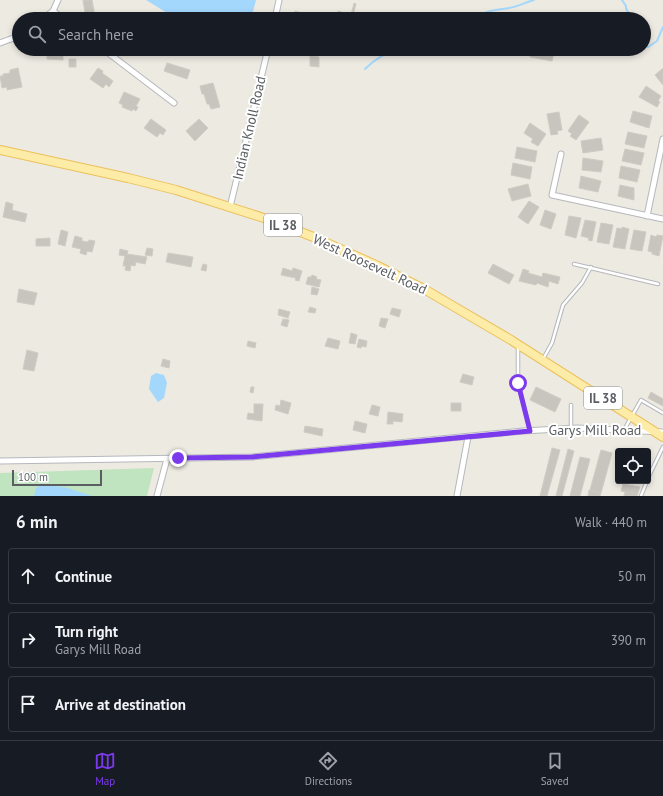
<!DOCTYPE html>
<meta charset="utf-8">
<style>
:root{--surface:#171b24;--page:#20242c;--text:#f1f3f6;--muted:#9ea1a6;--line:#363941;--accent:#7c3aed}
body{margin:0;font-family:"PT Sans",sans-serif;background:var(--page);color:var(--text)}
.controls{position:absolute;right:12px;bottom:12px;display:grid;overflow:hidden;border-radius:4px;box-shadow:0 2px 6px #0003}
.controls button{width:36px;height:36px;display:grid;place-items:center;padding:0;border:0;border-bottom:1px solid var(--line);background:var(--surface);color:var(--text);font:20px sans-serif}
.scale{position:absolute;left:12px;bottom:10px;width:90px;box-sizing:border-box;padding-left:4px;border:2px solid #5a5e62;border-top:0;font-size:11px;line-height:14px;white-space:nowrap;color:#5a5e62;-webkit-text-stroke:3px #fff;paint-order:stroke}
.stop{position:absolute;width:12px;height:12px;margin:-9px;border:3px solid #7c3aed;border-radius:50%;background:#fff}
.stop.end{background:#7c3aed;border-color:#fff;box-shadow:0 1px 4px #0008}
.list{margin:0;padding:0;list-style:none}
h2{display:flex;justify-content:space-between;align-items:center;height:52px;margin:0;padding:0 16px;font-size:17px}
h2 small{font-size:13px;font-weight:400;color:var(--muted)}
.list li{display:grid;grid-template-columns:26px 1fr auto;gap:12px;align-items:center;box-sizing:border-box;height:56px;margin:0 8px 8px;padding:0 8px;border:1px solid var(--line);border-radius:4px}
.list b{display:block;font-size:15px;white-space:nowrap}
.list p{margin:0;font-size:13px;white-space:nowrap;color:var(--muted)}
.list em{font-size:13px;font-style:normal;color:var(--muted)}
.icon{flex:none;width:22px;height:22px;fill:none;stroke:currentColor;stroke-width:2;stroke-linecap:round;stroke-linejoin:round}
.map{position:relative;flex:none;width:663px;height:496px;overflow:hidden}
.search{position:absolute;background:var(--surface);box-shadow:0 2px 6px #0003;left:12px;right:12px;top:12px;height:44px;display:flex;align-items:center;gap:10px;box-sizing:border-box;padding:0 14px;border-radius:22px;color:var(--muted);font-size:15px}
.sheet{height:244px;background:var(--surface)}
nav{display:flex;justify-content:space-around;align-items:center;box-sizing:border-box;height:56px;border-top:1px solid var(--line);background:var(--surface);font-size:11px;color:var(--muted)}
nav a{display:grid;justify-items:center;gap:2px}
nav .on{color:var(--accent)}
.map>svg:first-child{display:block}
</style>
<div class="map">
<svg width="663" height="496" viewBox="0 0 663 496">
<rect width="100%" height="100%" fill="#edeae2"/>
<!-- green -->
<path fill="#c0e4bf" d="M154,468L147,496H0V473Z"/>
<!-- water -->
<path fill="#a3d7fc" d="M146,0H256L251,19H177Z
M156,373L164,375L167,383L164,398L158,402L149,389L151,376Z
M41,485L64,487L92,496H34L36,488Z"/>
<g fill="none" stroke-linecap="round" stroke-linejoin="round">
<!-- stream -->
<path stroke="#a3d7fc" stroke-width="2" d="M622,0L626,6V8L631,19
M476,19C484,10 498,10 509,8C518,7 526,2 534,0
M644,46L648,47L657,41L663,27
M429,49H435
M365,69C374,60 387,52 399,49"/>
</g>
<!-- building -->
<path fill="#c8c5bf" stroke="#d1cbc1" d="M83,0H92L95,16L88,17V13H85Z
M354,3L356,4L352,19L337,15L338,11L351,15Z
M295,11L305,14L304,19H295L296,17H294Z
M52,49H63V60L47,59V51H52Z
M138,49H150L146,55L137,50Z
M310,49H319L318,54L310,53Z
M532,49H555L552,61L530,57Z
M310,56L319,57V67L310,66Z
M69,59H76V67H69Z
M167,63L190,70L187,79L164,71Z
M18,68L22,87L7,90V87L2,88L0,76H3V74L10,73V70Z
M98,68L103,71L102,73L113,81L109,87L106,84L103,88L90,79Z
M663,68V85L655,75Z
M213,83L220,107L211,109L209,104H207L204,94H202L200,86Z
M646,86L661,96L658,101L660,102L657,107L639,97Z
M124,92L140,99L136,106L138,107L136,111L133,109L132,111L122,107L123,105L119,103Z
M633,111L652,116L649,128L630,122Z
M559,112L562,130L557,131L558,134L551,135L547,114Z
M579,115L589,122L576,140L570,136L572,134L568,131Z
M151,119L166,130L163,135L160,133L157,137L144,128Z
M199,119L208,128L195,141L186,131Z
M530,123L546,134L538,146L531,142L533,139L524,133Z
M628,132L647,136L644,148L625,144Z
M601,138L603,150L583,153L581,141Z
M517,147L537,151L535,162L515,158Z
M625,149L644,153L641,165L622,161Z
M583,158L603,161L601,172L582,170Z
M513,163L532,167L530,179L511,175Z
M621,166L640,170L637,182L619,178Z
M581,176L601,181L598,192L579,188Z
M528,184L531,196L512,201L508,189Z
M620,185L634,188V200L618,196Z
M529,201L539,207L528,224L518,217Z
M6,202L13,204L12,210L27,214L25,222L3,217Z
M545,210L556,214L551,229L540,225Z
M569,216L581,218L576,238L565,235Z
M585,220L596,222L592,241L588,240L589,238L581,236Z
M601,223L613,225L609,244L597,242Z
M622,227L629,229L625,249L613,247L617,228L622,229Z
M61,230L68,232L65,246L58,244Z
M634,230L646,232L642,251L630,249Z
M651,235L656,237L657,235L663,236L659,256L652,254V252L648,251Z
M75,236L82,238V241L88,242L89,240L95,241L92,252L87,251L86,255L80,253L81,249L72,247Z
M50,238V246H36V239Z
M147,248L153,249L152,256L145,255Z
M120,249L128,251L127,254L147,257L145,264L136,262L135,266L131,265L130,271L125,270L126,266H123L125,256L119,255Z
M168,253L193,257L191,267L166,262Z
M203,264L207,265L206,271L201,270Z
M493,264L514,275L509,284L488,273Z
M283,268L292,271L293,268L302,271L299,281L295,280L296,278L281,275Z
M523,269L529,271L528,273L542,277L543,273L560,277L558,284L549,281L548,287L537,283L536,285L519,281Z
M312,275L317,277L316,279L321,280L319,287L306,284L308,277H311Z
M312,287L319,289L317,295L311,294Z
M19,289L37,293L34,305L17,302Z
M310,307L316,309L315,313L308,312Z
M392,308L401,310L399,317L390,314Z
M279,309L290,312L288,318L278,315Z
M381,318L388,319L385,328L379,326Z
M283,319L289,320L287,327L281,325Z
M351,333L357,335L355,344L349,343Z
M328,338L340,341L338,349L325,346Z
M359,339L367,341L366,347L362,346L361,348L357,347Z
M248,341L256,343L255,348L247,346Z
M27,350L38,353L34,371L23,369Z
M163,359L170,361L169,368L161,366Z
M463,374L474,377L472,385L460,382Z
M251,387H254L253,393L250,392Z
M536,387L561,399L555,412L530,400Z
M651,392L663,399V406L648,398Z
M281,400L291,403L288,414L275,410L276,405L280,406Z
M451,403H461V411H451Z
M254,404H263L262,421L247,419L248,413L254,414Z
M372,405L380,407L378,416L369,414Z
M388,412L403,414L402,422L393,421V424H387Z
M355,421L367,424L365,433L353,430Z
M305,426L323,429L322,436L304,432Z
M552,448L560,450L547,496H540Z
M568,449L574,451L562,496H556Z
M601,450L612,453L601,493L590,490Z
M580,457L590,459L580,496H570Z
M623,484L640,487L637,496H624L625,492L621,491Z
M589,490L601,493L600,496H588Z"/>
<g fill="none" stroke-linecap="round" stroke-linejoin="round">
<!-- service casing -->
<g stroke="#b5b8bc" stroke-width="4.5">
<path id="service" d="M574,264L658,284
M518,347V383L530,430
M543,359L552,343L563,305L582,283L591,267
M571,428V405
M624,430L641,400L663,413
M648,478L663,447
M641,496L647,481"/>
</g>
<!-- minor casing -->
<g stroke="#b5b8bc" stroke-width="7">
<path id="minor" d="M53,11L64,19
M43,19L53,11L58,0
M275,19L279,0
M0,43L19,36
M103,49L174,103
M561,154L552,195L663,219
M230,207L268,49
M647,216L663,139
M0,461L252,457L523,431L577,428L663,432
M157,496L167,459
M457,496L468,437"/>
</g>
<!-- primary casing -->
<g stroke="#ecc05c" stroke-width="10">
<path id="primary" d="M0,150L128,178L176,190L267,219L316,238L378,266L424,289L511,340L663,437"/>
</g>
<!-- service -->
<use href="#service" stroke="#fff" stroke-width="2.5"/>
<!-- minor -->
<use href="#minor" stroke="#fff" stroke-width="5"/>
<!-- primary -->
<use href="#primary" stroke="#fceca8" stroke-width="8"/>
</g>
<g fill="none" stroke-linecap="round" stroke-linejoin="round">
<!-- route -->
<path stroke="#7c3aed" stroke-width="5" d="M178,458L252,457L530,431L518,383"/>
</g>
<g text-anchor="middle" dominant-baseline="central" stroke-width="4" stroke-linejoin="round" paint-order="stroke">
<!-- shield labels -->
<g fill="#fff" stroke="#8c8e91" stroke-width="1">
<rect x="264" y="214" width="38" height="22" rx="3"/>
<rect x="584" y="387" width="38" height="22" rx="3"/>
</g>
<g font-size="13" font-weight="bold" fill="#5a5e62">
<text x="283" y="225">IL 38</text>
<text x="603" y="398">IL 38</text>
</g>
<!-- street labels -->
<g font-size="14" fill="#5a5e62" stroke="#fff">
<text transform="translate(249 128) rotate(-77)">Indian Knoll Road</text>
<text transform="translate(370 264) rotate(25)">West Roosevelt Road</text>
<text x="595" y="430">Garys Mill Road</text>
</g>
</g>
</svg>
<div class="controls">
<button><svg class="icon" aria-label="locate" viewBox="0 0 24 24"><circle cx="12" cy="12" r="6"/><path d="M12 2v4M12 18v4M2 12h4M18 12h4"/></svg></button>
</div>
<div class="scale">100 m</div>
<div class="stop" style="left:518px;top:383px"></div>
<div class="stop end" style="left:178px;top:458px"></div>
<div class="search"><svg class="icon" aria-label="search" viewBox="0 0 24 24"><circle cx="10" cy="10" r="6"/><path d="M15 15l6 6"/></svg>Search here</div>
</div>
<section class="sheet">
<h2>6 min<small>Walk · 440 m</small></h2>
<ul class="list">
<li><svg class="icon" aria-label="ahead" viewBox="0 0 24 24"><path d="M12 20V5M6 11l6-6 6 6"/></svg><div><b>Continue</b></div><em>50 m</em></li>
<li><svg class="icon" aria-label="right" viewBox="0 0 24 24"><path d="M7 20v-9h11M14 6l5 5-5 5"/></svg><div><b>Turn right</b><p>Garys Mill Road</p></div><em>390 m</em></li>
<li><svg class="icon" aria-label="arrive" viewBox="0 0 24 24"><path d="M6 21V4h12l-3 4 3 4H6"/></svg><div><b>Arrive at destination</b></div></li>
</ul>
</section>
<nav>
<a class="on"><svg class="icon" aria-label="map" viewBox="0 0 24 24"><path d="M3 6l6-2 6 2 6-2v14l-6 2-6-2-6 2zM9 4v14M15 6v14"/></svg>Map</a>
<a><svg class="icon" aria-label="directions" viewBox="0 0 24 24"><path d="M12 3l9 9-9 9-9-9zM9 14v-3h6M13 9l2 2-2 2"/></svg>Directions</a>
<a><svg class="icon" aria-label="saved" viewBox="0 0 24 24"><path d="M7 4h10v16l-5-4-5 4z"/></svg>Saved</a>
</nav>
